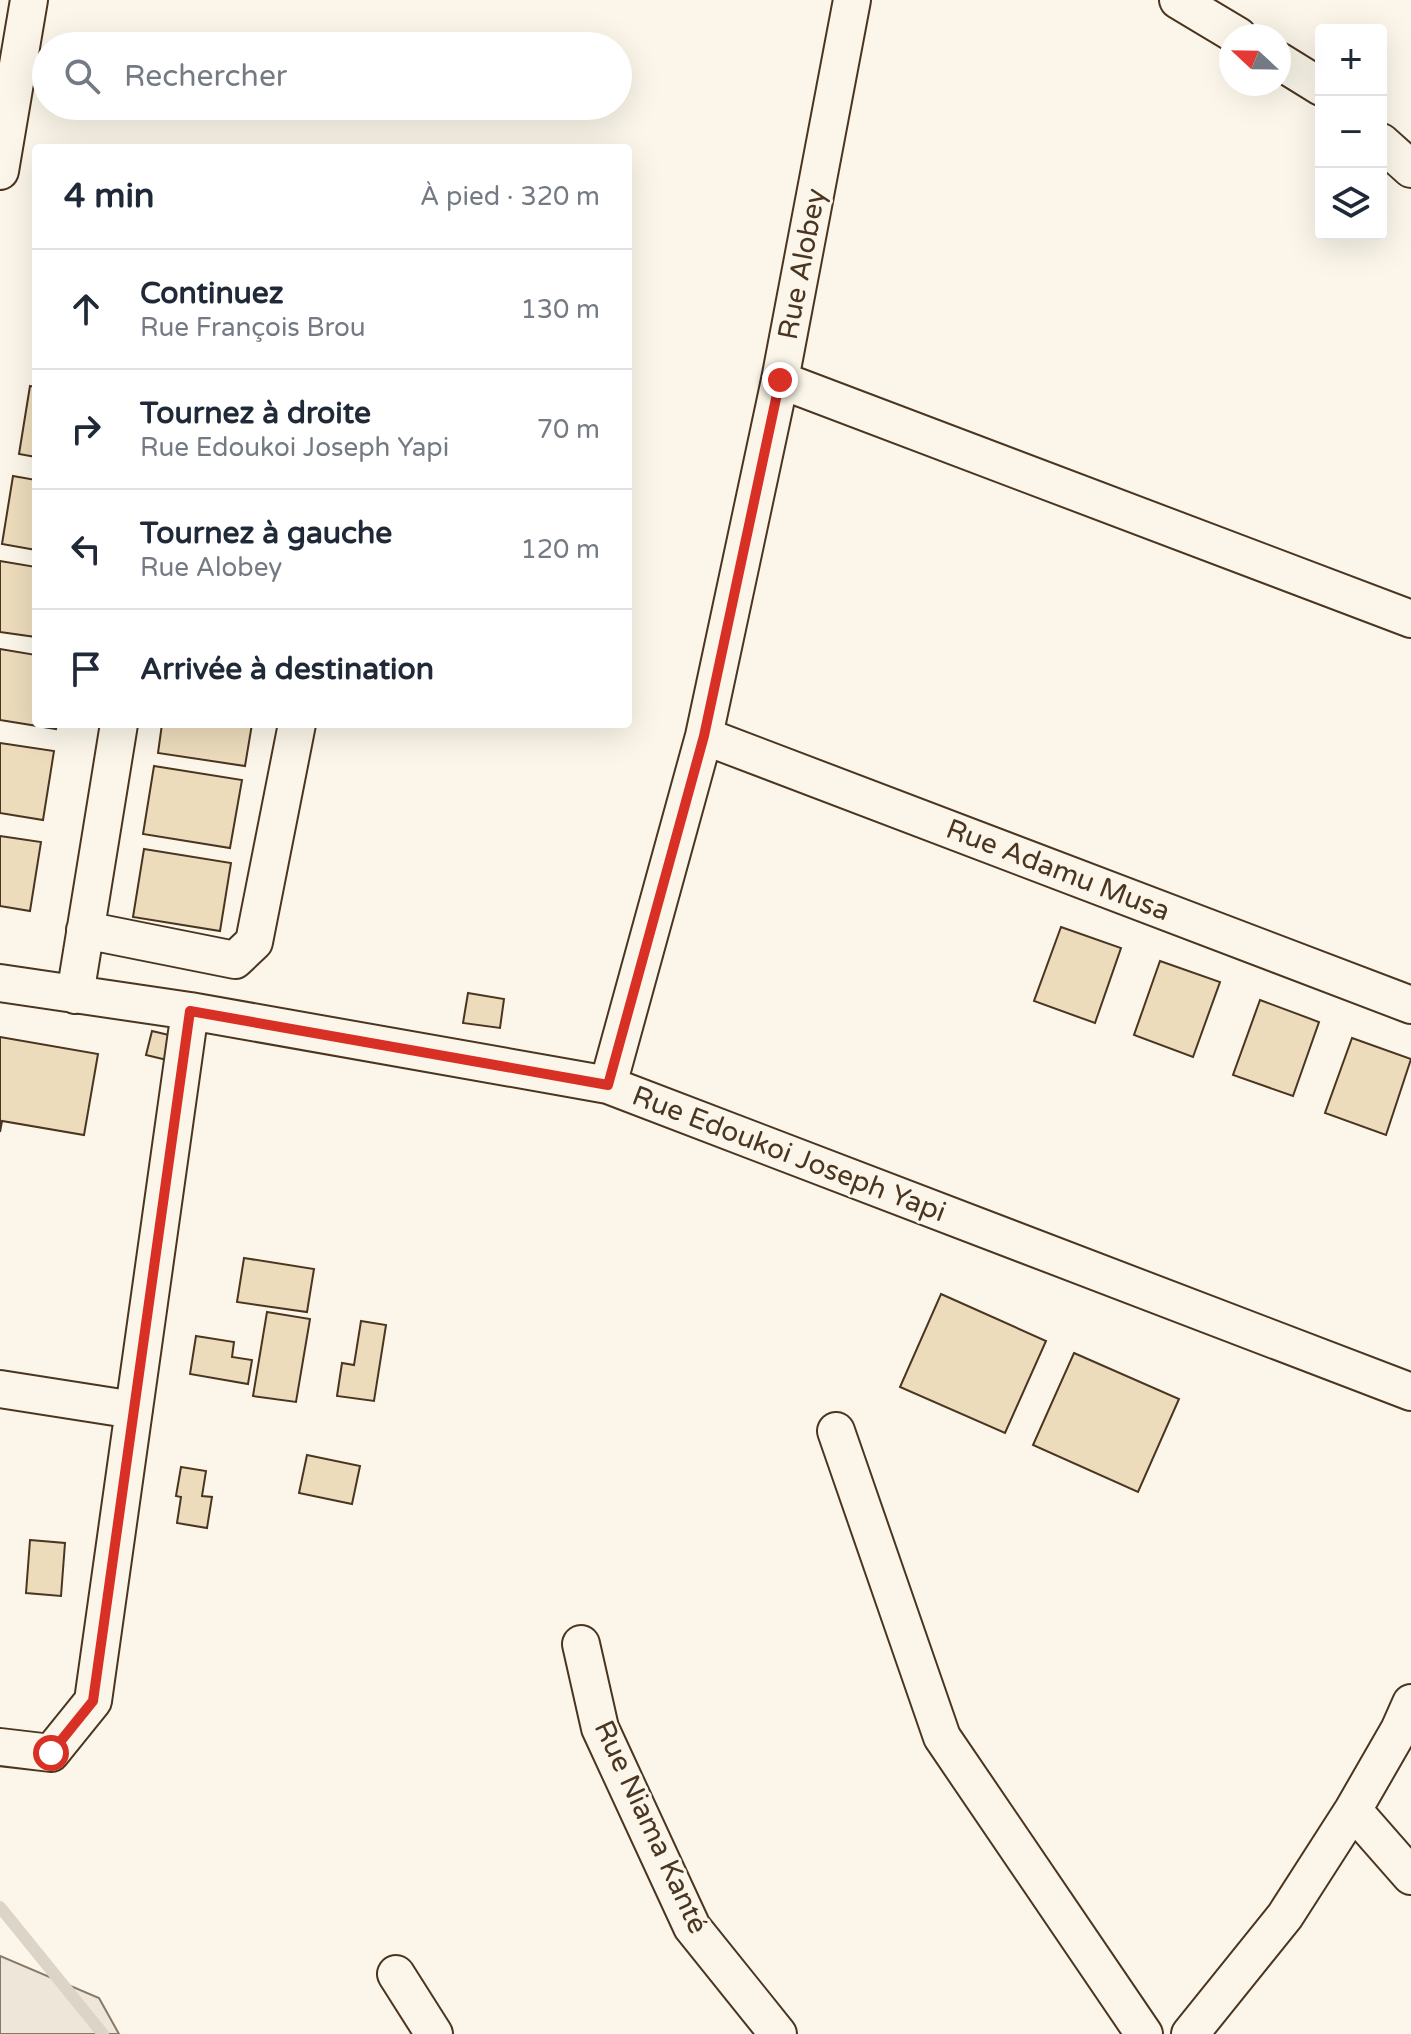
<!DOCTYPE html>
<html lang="fr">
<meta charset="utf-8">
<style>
:root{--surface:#fff;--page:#f6f6f7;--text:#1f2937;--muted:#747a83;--line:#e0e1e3}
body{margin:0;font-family:"Varela Round",sans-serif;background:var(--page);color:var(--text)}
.controls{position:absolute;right:24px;top:24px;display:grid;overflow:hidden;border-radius:8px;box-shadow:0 8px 32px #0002}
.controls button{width:72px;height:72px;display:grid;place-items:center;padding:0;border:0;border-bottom:2px solid var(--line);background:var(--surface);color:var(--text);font:40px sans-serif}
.compass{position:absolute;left:1219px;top:24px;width:72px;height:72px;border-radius:50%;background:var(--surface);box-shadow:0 8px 32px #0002;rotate:292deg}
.stop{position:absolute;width:24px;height:24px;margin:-18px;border:6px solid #d93025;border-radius:50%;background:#fff}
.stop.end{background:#d93025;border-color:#fff;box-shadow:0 2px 8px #0008}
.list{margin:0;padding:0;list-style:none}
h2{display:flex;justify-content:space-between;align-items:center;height:104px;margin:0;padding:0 32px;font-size:34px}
h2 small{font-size:26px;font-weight:400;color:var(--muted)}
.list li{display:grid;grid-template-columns:52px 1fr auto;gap:24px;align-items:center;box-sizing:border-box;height:120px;padding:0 32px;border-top:2px solid var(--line)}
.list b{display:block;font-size:30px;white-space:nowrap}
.list p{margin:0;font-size:26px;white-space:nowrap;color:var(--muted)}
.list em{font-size:26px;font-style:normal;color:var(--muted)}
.icon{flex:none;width:44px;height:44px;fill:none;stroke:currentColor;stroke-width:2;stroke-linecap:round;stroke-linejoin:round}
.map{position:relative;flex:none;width:1411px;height:2034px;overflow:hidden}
.search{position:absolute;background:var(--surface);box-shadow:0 8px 32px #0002;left:32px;top:32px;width:600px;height:88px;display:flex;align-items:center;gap:20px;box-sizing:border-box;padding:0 28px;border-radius:44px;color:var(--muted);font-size:30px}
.panel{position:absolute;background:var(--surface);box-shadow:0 8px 32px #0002;left:32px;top:144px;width:600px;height:584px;border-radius:8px}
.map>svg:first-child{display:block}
</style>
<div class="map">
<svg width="1411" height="2034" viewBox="0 0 1411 2034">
<rect width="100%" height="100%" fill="#fbf6e9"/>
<!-- green -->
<path fill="#ede6d9" stroke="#887966" stroke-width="2" d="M0,1956L99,1998L119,2034H0Z"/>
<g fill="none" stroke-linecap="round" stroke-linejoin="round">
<!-- stream -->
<path stroke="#dcd4c6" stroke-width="12" d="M0,1907L103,2034"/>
</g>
<!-- building -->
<path fill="#ecdcbc" stroke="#4a3520" stroke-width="2" d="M30,386L36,387V457L19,454Z
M13,476L36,480V550L2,544Z
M0,561L36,567V637L0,632Z
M0,649L36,655V724H57L56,729L0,720Z
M162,724H252L245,766L158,753Z
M0,743L54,751L43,820L0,813Z
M154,766L242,780L230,848L143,834Z
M0,836L41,842L30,911L0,906Z
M144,849L231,863L220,931L133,917Z
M1061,927L1121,948L1095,1023L1034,1001Z
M1160,961L1220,982L1193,1057L1134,1035Z
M468,993L504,999L500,1028L463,1023Z
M1260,1000L1319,1022L1293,1096L1233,1075Z
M152,1031L173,1036L167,1060L146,1055Z
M0,1037L98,1054L84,1135L2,1121L0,1132Z
M1352,1038L1411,1059L1386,1135L1325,1113Z
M244,1258L314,1269L307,1312L237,1302Z
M941,1294L1046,1341L1005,1433L900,1387Z
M267,1312L310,1319L296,1402L253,1396Z
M361,1321L386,1325L374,1401L337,1396L342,1363L354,1365Z
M196,1336L234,1342L232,1357L252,1360L248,1384L190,1374Z
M1074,1353L1179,1399L1138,1492L1033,1445Z
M307,1455L360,1466L352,1504L299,1493Z
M181,1467L206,1471L202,1496L212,1497L207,1528L177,1523L181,1497L176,1496Z
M30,1540L65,1543L61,1596L26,1593Z"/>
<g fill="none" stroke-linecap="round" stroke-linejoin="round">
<!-- street casing -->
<g stroke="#4a3520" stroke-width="40">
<path id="street" d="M1178,0L1238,36
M1279,61L1321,87
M1381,142L1411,169
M0,171L29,0
M780,380L1411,619
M704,736L1411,1005
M85,930L235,960L254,942L297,724
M0,983L190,1011L608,1085L1411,1392
M75,995L119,724
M608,1085L704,736L780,380L852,0
M0,1389L134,1410
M836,1431L942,1737L1144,2034
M581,1644L600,1728L692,1927L778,2034
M0,1747L51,1753L93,1701L190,1011
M1353,1810L1411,1876
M396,1974L434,2034
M1190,2034L1285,1916L1353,1810L1399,1730L1411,1703"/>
</g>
<!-- street -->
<use href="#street" stroke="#fbf6e9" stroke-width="36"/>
</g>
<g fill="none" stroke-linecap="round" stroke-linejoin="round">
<!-- route -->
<path stroke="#d93025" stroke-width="10" d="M51,1753L93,1701L190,1011L608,1085L704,736L780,380"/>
</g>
<g text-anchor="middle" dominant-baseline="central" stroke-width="6" stroke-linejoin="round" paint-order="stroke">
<!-- street labels -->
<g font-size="28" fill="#4a3520" stroke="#fbf6e9">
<text transform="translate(802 264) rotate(-79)">Rue Alobey</text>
<text transform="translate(1058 870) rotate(21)">Rue Adamu Musa</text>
<text transform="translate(789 1154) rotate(21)">Rue Edoukoi Joseph Yapi</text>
<text transform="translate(651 1827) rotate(65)">Rue Niama Kanté</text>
</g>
</g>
</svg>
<div class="controls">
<button>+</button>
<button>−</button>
<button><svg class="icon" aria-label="layers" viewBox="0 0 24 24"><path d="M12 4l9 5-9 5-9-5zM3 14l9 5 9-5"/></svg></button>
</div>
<svg class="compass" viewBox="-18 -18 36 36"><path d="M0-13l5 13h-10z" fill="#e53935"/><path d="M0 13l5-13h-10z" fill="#747a83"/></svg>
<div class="stop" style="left:51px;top:1753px"></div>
<div class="stop end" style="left:780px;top:380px"></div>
<div class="search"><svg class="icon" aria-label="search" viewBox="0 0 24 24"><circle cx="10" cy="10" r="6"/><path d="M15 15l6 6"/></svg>Rechercher</div>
<section class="panel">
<h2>4 min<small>À pied · 320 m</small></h2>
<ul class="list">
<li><svg class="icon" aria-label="ahead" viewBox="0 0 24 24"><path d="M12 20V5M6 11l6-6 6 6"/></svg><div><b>Continuez</b><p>Rue François Brou</p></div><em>130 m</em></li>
<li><svg class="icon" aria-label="right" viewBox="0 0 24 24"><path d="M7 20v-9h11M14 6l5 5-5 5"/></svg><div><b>Tournez à droite</b><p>Rue Edoukoi Joseph Yapi</p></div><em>70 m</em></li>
<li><svg class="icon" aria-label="left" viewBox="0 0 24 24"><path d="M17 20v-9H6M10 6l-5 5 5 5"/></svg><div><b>Tournez à gauche</b><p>Rue Alobey</p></div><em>120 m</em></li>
<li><svg class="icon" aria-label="arrive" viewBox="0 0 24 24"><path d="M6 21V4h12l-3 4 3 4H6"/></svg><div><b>Arrivée à destination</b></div></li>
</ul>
</section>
</div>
